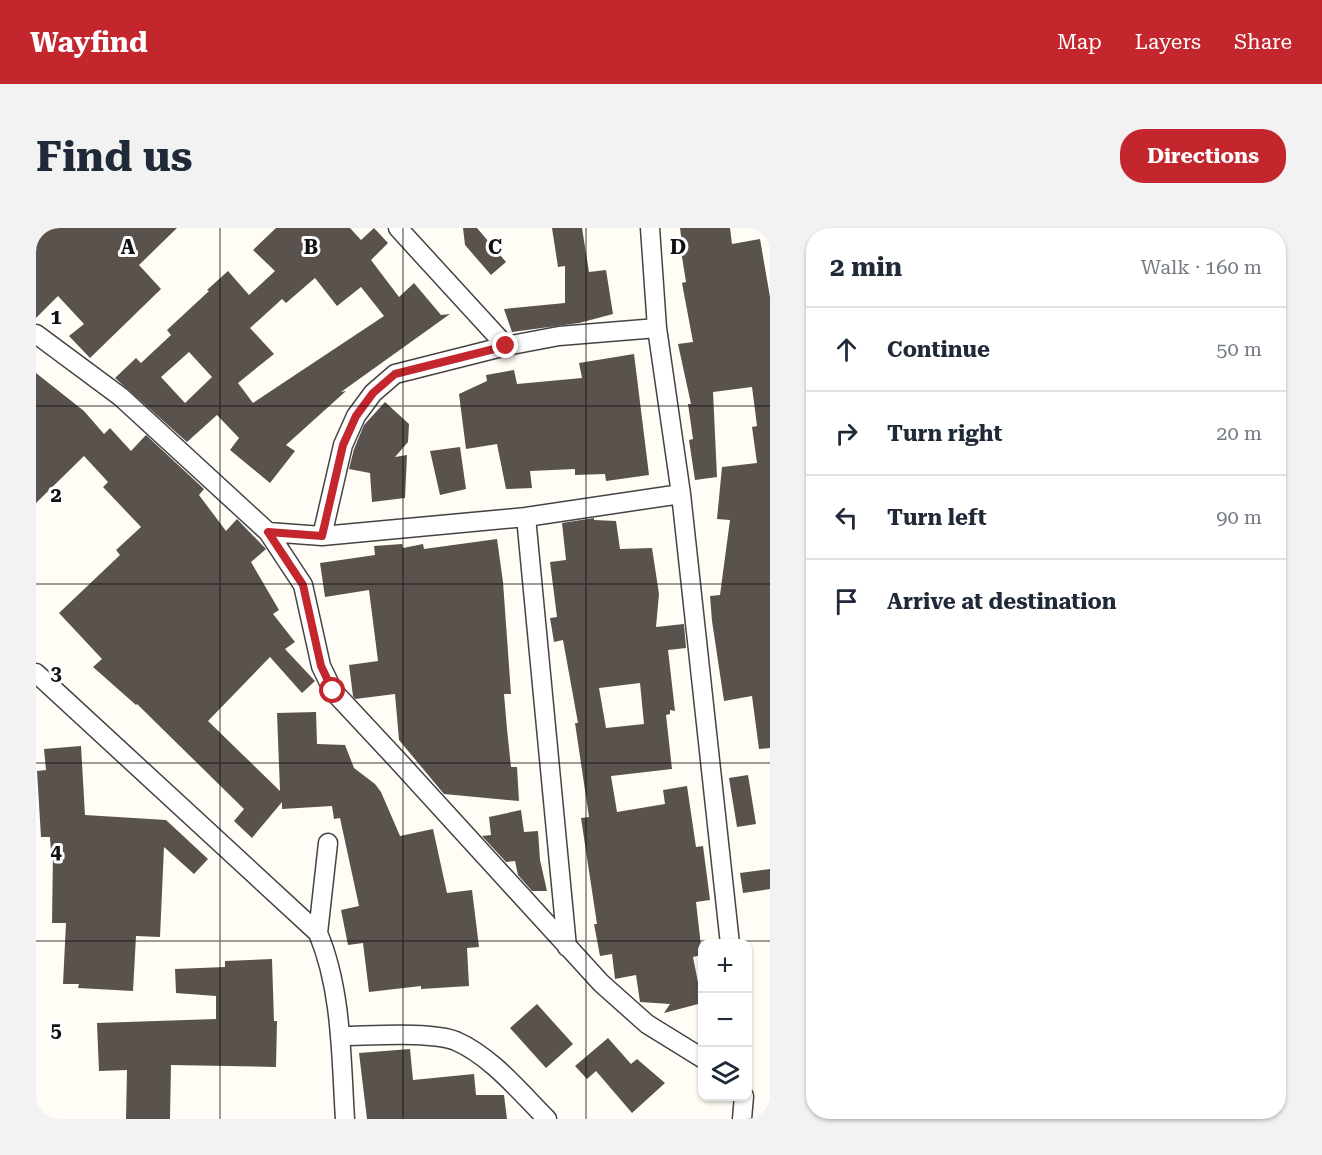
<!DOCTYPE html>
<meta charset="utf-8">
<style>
:root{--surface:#fff;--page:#f2f2f3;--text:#1f2937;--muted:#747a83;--line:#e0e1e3;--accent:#c4262e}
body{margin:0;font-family:"Roboto Serif",serif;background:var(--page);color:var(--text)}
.controls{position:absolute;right:18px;bottom:18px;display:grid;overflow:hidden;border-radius:12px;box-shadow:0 2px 4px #0004}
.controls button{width:54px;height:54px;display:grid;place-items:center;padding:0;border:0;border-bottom:2px solid var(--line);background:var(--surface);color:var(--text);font:30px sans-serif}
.stop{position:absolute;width:18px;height:18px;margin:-14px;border:4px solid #c4262e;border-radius:50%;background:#fff}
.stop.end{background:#c4262e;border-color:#fff;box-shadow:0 2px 6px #0008}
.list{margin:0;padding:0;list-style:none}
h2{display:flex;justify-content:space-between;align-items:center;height:78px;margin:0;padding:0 24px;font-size:26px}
h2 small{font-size:20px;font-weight:400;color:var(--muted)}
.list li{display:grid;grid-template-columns:39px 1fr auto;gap:18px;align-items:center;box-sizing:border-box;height:84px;padding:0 24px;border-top:2px solid var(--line)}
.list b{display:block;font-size:22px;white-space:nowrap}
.list em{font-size:20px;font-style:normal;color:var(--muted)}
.icon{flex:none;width:33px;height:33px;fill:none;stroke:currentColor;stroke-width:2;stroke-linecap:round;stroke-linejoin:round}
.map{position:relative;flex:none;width:734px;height:891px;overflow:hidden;border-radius:24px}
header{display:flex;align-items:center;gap:36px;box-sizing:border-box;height:84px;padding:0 30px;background:var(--accent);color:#fff}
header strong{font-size:28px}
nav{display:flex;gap:33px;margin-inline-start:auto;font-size:21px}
.intro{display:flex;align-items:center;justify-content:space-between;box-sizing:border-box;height:144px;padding:0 36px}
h1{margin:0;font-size:42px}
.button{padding:15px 27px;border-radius:24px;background:var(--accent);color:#fff;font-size:21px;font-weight:700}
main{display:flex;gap:36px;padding:0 36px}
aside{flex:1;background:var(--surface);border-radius:24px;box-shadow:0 2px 4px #0004}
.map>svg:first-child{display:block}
</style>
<header>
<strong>Wayfind</strong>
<nav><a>Map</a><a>Layers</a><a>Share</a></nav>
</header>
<div class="intro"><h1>Find us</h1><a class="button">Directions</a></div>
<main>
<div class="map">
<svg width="734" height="891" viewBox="0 0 734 891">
<rect width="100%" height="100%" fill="#fffdf5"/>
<!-- building -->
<path fill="#5a524d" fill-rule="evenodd" d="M5,0H141L103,37L125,61L54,130L33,108L48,96L22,68L0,90V5Z
M240,0H314L325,12L338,0L352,15L335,32L363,69L378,55L405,87L414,86L305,164L310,163L250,217L259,223L234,255L194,222L203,210L181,187L151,214L79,150L100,130L105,135L135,107L131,102L173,63L171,62L192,43L213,67L239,43L217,22ZM279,50L301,78L325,59L348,88L217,175L202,155L238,126L214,100L246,71L250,75ZM153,124L176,149L149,175L125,149Z
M427,0H441L470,34L455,47L429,17Z
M516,0H546L553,44L570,42L577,86L543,95L476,104L468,81L529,75V38L522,39Z
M644,0H694L696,16L724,11L734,69V520L723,521L716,468L688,473L676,393L674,368L684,367L694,292L681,291L686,239L721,235L716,199L721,198L716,159L677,164L681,249L659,252L653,212L657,211L652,176H655L642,116L657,114L646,55L650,54L645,23H647Z
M598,126L613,247L570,253L569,246L539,247V241L494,243L496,260L470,261L461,216L430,221L423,166L451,153L450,147L478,142L481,156L546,150L543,135Z
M0,145L48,183L68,206L74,200L95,223L110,207L168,261L163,267L190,303L201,291L230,321L215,334L243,382L237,386L259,414L249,421L279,453L266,465L234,429L172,493L244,563L241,485L280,484L281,516L309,517L318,540L339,556L345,564L364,608L397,601L411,665L436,662L443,719L431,720L433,758L385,761V758L333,764L327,715L312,717L305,682L323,678L304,590L298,591L296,578L246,581V574L216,610L198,593L208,581L101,476L100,477L57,439L66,431L23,385L84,327L80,322L105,299L67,259L72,254L48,228L0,275Z
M349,174L373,196L372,214L359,229L371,227L369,270L336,274L334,245L313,241L318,221L328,197Z
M424,219L430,261L404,267L394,223Z
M558,290V292L580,293L584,321L616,320L623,366L620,399L648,396L650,420L632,422L639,483L634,482V486L630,487L636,541L575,548L581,584L629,576L627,562L651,558L660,619L667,618L674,672L660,674L666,727L657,729L666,775L628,785L634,776L604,774L600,747L579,751L576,726L564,728L558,696H561L545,590L553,589L539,495H542L527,412L518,414L514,390L521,389L514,334L530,332L526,295ZM604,455L608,496L570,500L563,460Z
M461,311L467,354L475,466H468L471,501L475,539H481L483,573L408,566L363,512L359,466L319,471L317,468L313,437L342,433L333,362L289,369L284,335L339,327L338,318L366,316L367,320L387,316L388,321Z
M45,518L49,587L130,592L172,631L158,646L128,619L124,709L100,708L97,763L42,760L43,756H27L30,695H16L17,624H15L14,609H5L1,543L10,542L8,521Z
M712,547L720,596L701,599L693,550Z
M485,582L488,604L502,603L504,632L511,663H496L482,647L479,633L470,634L446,608L455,607L453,589Z
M734,641V661L707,665L704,645Z
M236,731L238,793H241L240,839L135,837L134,891H90L91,842L63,843L61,795L180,791V768L140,765L139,741L189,739V733Z
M501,776L537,816L510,840L474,800Z
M572,810L595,836L601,831L629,855L596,885L560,843L551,851L539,838Z
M374,821L377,852L438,846L440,867H468L471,891H331L323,825Z"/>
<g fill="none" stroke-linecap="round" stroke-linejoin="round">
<!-- minor casing -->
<g stroke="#444" stroke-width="21">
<path id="minor" d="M362,0L470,118
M614,0L621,100L645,266L694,716
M0,106L85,169L232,304L267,357L285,438L297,463L366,537L565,755L611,796L666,830
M490,289L531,719
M232,304L286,308L490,289L645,266
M286,308L307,217L320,188L337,165L359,146L470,118L523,108L621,100
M0,445L282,705C306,762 305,829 309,891
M282,705L292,615
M304,808C333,808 395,803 420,813C456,829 484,864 511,891
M706,891L708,868"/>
</g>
<!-- minor -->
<use href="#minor" stroke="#fff" stroke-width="18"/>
</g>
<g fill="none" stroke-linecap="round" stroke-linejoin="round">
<!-- route -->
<path stroke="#c4262e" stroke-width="8" d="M297,463L285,438L267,357L232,304L286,308L307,217L320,188L337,165L359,146L470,118"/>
</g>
<!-- grid -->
<path fill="none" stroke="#111" stroke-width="1.5" stroke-opacity="0.55" d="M184,0V891M367,0V891M550,0V891M0,178H734M0,356H734M0,535H734M0,713H734"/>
<g font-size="20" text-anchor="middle" font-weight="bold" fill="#111" stroke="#fff" stroke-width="6" stroke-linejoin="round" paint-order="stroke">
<text x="92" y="26">A</text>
<text x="275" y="26">B</text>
<text x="459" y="26">C</text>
<text x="642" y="26">D</text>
<text x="20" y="96">1</text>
<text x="20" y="274">2</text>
<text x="20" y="452">3</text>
<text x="20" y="631">4</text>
<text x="20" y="809">5</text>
</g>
</svg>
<div class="controls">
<button>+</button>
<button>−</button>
<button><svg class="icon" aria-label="layers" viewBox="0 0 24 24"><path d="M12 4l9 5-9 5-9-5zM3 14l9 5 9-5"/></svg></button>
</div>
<div class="stop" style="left:297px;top:463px"></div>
<div class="stop end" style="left:470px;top:118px"></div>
</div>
<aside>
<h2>2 min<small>Walk · 160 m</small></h2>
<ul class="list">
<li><svg class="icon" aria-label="ahead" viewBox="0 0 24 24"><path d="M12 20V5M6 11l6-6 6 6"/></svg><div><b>Continue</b></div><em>50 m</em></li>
<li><svg class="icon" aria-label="right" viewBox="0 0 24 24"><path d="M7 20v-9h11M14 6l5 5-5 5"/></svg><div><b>Turn right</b></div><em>20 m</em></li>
<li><svg class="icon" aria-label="left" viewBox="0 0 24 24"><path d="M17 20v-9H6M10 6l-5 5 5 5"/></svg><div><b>Turn left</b></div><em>90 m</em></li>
<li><svg class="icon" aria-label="arrive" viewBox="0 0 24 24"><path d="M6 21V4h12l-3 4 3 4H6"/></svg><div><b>Arrive at destination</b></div></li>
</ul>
</aside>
</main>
